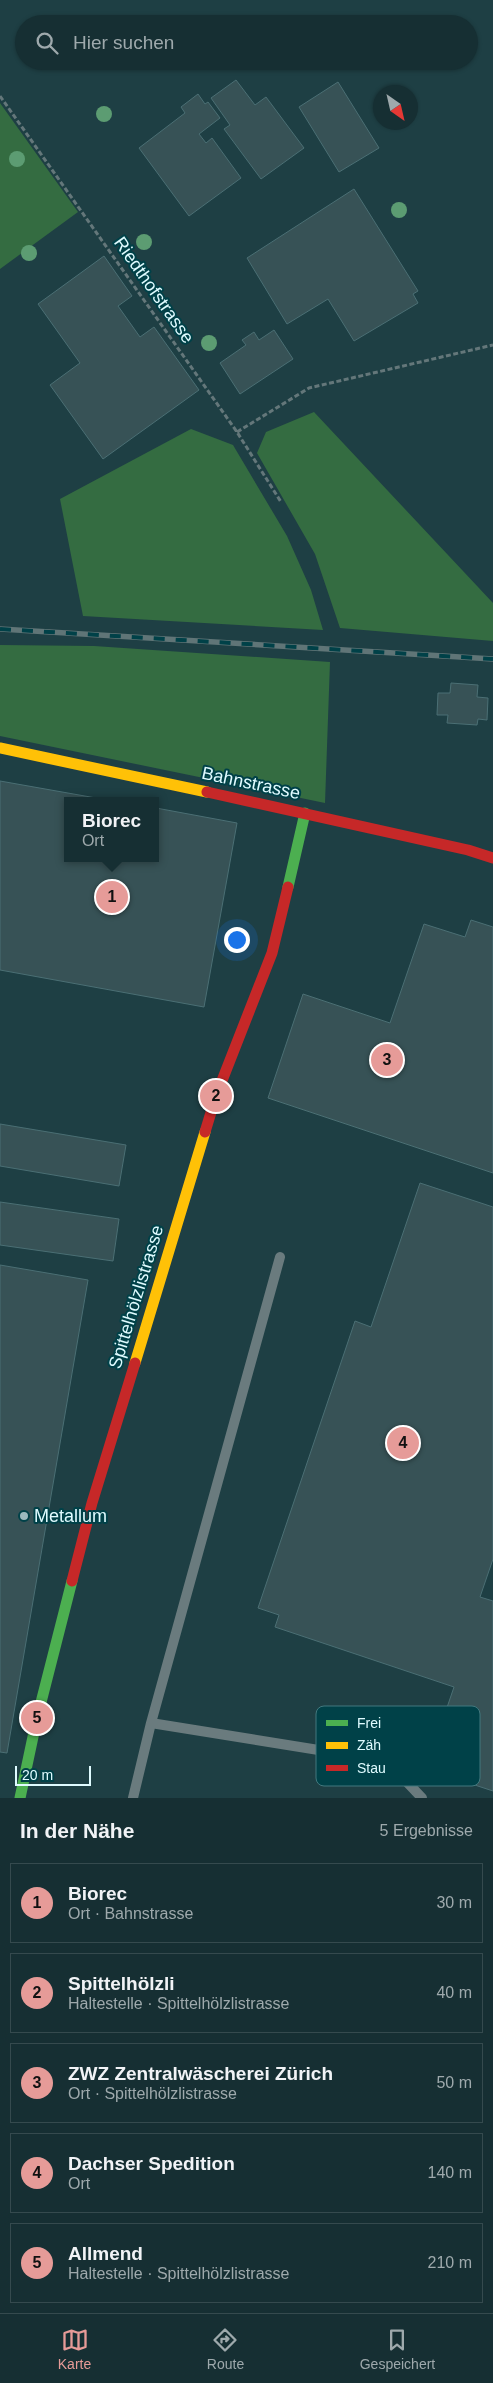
<!DOCTYPE html>
<html lang="de">
<meta charset="utf-8">
<style>
:root{--surface:#162f33;--page:#1f373b;--text:#f1f3f6;--muted:#9ea9ac;--line:#354a4e;--accent:#e69b98}
body{margin:0;font-family:Arial,sans-serif;background:var(--page);color:var(--text)}
.compass{position:absolute;left:373px;top:85px;width:45px;height:45px;border-radius:50%;background:var(--surface);box-shadow:0 1px 4px #0004;rotate:146deg}
.scale{position:absolute;left:15px;bottom:12px;width:76px;box-sizing:border-box;padding-left:5px;border:2px solid #dffbff;border-top:0;font-size:14px;line-height:18px;white-space:nowrap;color:#dffbff;-webkit-text-stroke:4px #004148;paint-order:stroke}
.you{position:absolute;left:236px;top:939px;width:18px;height:18px;margin:-12px;border:4px solid #fff;border-radius:50%;background:#1a73e8;box-shadow:0 0 0 8px #1a73e833}
.badge{display:grid;place-items:center;width:32px;height:32px;border-radius:50%;background:var(--accent);color:#111;font-size:16px;font-weight:700}
.pin{position:absolute;translate:-50% -50%;border:2px solid #fff;box-shadow:0 1px 5px #0006}
.popup{position:absolute;left:64px;top:797px;width:95px;height:65px;box-sizing:border-box;display:grid;place-content:center;border-radius:0px;background:var(--surface);filter:drop-shadow(0 1px 4px #0005);font-size:16px;white-space:nowrap;color:var(--muted)}
.popup b{font-size:19px;color:var(--text)}
.popup::after{content:'';position:absolute;left:50%;top:100%;margin-left:-10px;border:10px solid transparent;border-top-color:var(--surface)}
.list{margin:0;padding:0;list-style:none}
h2{display:flex;justify-content:space-between;align-items:center;height:65px;margin:0;padding:0 20px;font-size:21px}
h2 small{font-size:16px;font-weight:400;color:var(--muted)}
.list li{display:grid;grid-template-columns:32px 1fr auto;gap:15px;align-items:center;box-sizing:border-box;height:80px;margin:0 10px 10px;padding:0 10px;border:1px solid var(--line);border-radius:0px}
.list b{display:block;font-size:19px;white-space:nowrap}
.list p{margin:0;font-size:16px;white-space:nowrap;color:var(--muted)}
.list em{font-size:16px;font-style:normal;color:var(--muted)}
.icon{flex:none;width:28px;height:28px;fill:none;stroke:currentColor;stroke-width:2;stroke-linecap:round;stroke-linejoin:round}
.map{position:relative;flex:none;width:493px;height:1798px;overflow:hidden}
.search{position:absolute;background:var(--surface);box-shadow:0 1px 4px #0004;left:15px;right:15px;top:15px;height:55px;display:flex;align-items:center;gap:12px;box-sizing:border-box;padding:0 18px;border-radius:28px;color:var(--muted);font-size:19px}
.sheet{height:515px;background:var(--surface)}
nav{display:flex;justify-content:space-around;align-items:center;box-sizing:border-box;height:70px;border-top:1px solid var(--line);background:var(--surface);font-size:14px;color:var(--muted)}
nav a{display:grid;justify-items:center;gap:2px}
nav .on{color:var(--accent)}
.map>svg:first-child{display:block}
</style>
<div class="map">
<svg width="493" height="1798" viewBox="0 0 493 1798">
<rect width="100%" height="100%" fill="#1e3f44"/>
<!-- green -->
<path fill="#346c41" d="M0,103L78,212L0,269Z
M314,412L493,603V641L340,628L315,554L257,453L266,432Z
M191,429L233,445L287,536L311,590L323,630L83,616L60,499Z
M0,645L94,646L330,662L325,803L0,736Z"/>
<!-- building -->
<path fill="#375256" stroke="#4b6f74" d="M236,80L255,105L266,97L304,148L261,179L224,129L230,125L211,98Z
M338,82L379,148L339,172L299,107Z
M198,94L205,104L208,102L220,118L199,134L206,143L212,138L241,178L189,216L139,148L185,113L181,107Z
M354,189L418,291L413,294L418,303L354,341L328,299L287,324L247,258Z
M104,256L132,296L118,306L140,337L154,327L199,390L103,459L50,385L80,363L38,304Z
M274,330L293,359L240,394L220,363L246,345L242,340L254,332L259,340Z
M451,683L478,685L477,697L488,698L487,720L478,719L477,725L447,723L448,715H437L438,693H450Z
M0,781L113,801H68V858H156V808L237,823L204,1007L0,970Z
M471,920L493,927V1173L268,1098L303,994L390,1023L424,924L465,937Z
M0,1124L126,1145L119,1186L0,1166Z
M420,1183L493,1207V1559L480,1597L493,1601V1791L426,1769L454,1687L275,1627L279,1615L258,1608L355,1321L371,1327Z
M0,1202L119,1219L113,1261L0,1245Z
M0,1265L88,1280L7,1753L0,1752Z"/>
<g fill="none" stroke-linecap="round" stroke-linejoin="round">
<!-- path -->
<path stroke="#64777a" stroke-width="3" stroke-dasharray="5 2.5" stroke-linecap="butt" d="M0,96L237,432L281,502
M237,432L309,388L493,345"/>
<!-- lane -->
<path stroke="#6a7b7e" stroke-width="10" d="M151,1723L280,1257
M133,1798L151,1723L387,1761L422,1798"/>
<!-- fast -->
<path stroke="#4caf50" stroke-width="11" d="M288,887L305,813
M20,1798L37,1718L72,1581"/>
<!-- slow -->
<path stroke="#ffc107" stroke-width="11" d="M0,748L207,792
M135,1363L205,1132"/>
<!-- jam -->
<path stroke="#c62828" stroke-width="11" d="M207,792L468,850L493,858
M205,1132L216,1096L272,953L288,887
M72,1581L92,1503L135,1363"/>
<!-- rail casing -->
<g stroke="#607577" stroke-width="5.5">
<path id="rail" d="M0,629L493,659"/>
</g>
<!-- rail -->
<use href="#rail" stroke="#004148" stroke-width="4" stroke-dasharray="11" stroke-linecap="butt"/>
</g>
<!-- trees -->
<g fill="#5c9c72">
<circle cx="104" cy="114" r="8"/>
<circle cx="17" cy="159" r="8"/>
<circle cx="399" cy="210" r="8"/>
<circle cx="144" cy="242" r="8"/>
<circle cx="29" cy="253" r="8"/>
<circle cx="209" cy="343" r="8"/>
</g>
<!-- markers -->
<circle fill="#9bb9be" stroke="#004148" stroke-width="2" cx="24" cy="1516" r="5"/>
<g text-anchor="middle" dominant-baseline="central" stroke-width="4" stroke-linejoin="round" paint-order="stroke">
<!-- street labels -->
<g font-size="18" fill="#dffbff" stroke="#004148">
<text transform="translate(154 290) rotate(55)">Riedthofstrasse</text>
<text transform="translate(251 783) rotate(12)">Bahnstrasse</text>
<text transform="translate(136 1297) rotate(-73)">Spittelhölzlistrasse</text>
</g>
<!-- poi labels -->
<g font-size="18" fill="#dffbff" stroke="#004148" text-anchor="start">
<text x="34" y="1516">Metallum</text>
</g>
</g>
<!-- legend -->
<rect x="316" y="1706" width="164" height="80" rx="8" fill="#004148" stroke="#43797f" stroke-width="1"/>
<rect x="326" y="1720" width="22" height="6" fill="#4caf50"/>
<rect x="326" y="1742" width="22" height="7" fill="#ffc107"/>
<rect x="326" y="1765" width="22" height="6" fill="#c62828"/>
<g font-size="14" fill="#dffbff">
<text x="357" y="1728">Frei</text>
<text x="357" y="1750">Zäh</text>
<text x="357" y="1773">Stau</text>
</g>
</svg>
<svg class="compass" viewBox="-18 -18 36 36"><path d="M0-13l5 13h-10z" fill="#e53935"/><path d="M0 13l5-13h-10z" fill="#9ea9ac"/></svg>
<div class="scale">20 m</div>
<div class="you"></div>
<div class="pin badge" style="left:112px;top:897px">1</div>
<div class="popup"><b>Biorec</b>Ort</div>
<div class="pin badge" style="left:216px;top:1096px">2</div>
<div class="pin badge" style="left:387px;top:1060px">3</div>
<div class="pin badge" style="left:403px;top:1443px">4</div>
<div class="pin badge" style="left:37px;top:1718px">5</div>
<div class="search"><svg class="icon" aria-label="search" viewBox="0 0 24 24"><circle cx="10" cy="10" r="6"/><path d="M15 15l6 6"/></svg>Hier suchen</div>
</div>
<section class="sheet">
<h2>In der Nähe<small>5 Ergebnisse</small></h2>
<ul class="list">
<li><span class="badge">1</span><div><b>Biorec</b><p>Ort · Bahnstrasse</p></div><em>30 m</em></li>
<li><span class="badge">2</span><div><b>Spittelhölzli</b><p>Haltestelle · Spittelhölzlistrasse</p></div><em>40 m</em></li>
<li><span class="badge">3</span><div><b>ZWZ Zentralwäscherei Zürich</b><p>Ort · Spittelhölzlistrasse</p></div><em>50 m</em></li>
<li><span class="badge">4</span><div><b>Dachser Spedition</b><p>Ort</p></div><em>140 m</em></li>
<li><span class="badge">5</span><div><b>Allmend</b><p>Haltestelle · Spittelhölzlistrasse</p></div><em>210 m</em></li>
</ul>
</section>
<nav>
<a class="on"><svg class="icon" aria-label="map" viewBox="0 0 24 24"><path d="M3 6l6-2 6 2 6-2v14l-6 2-6-2-6 2zM9 4v14M15 6v14"/></svg>Karte</a>
<a><svg class="icon" aria-label="directions" viewBox="0 0 24 24"><path d="M12 3l9 9-9 9-9-9zM9 14v-3h6M13 9l2 2-2 2"/></svg>Route</a>
<a><svg class="icon" aria-label="saved" viewBox="0 0 24 24"><path d="M7 4h10v16l-5-4-5 4z"/></svg>Gespeichert</a>
</nav>
